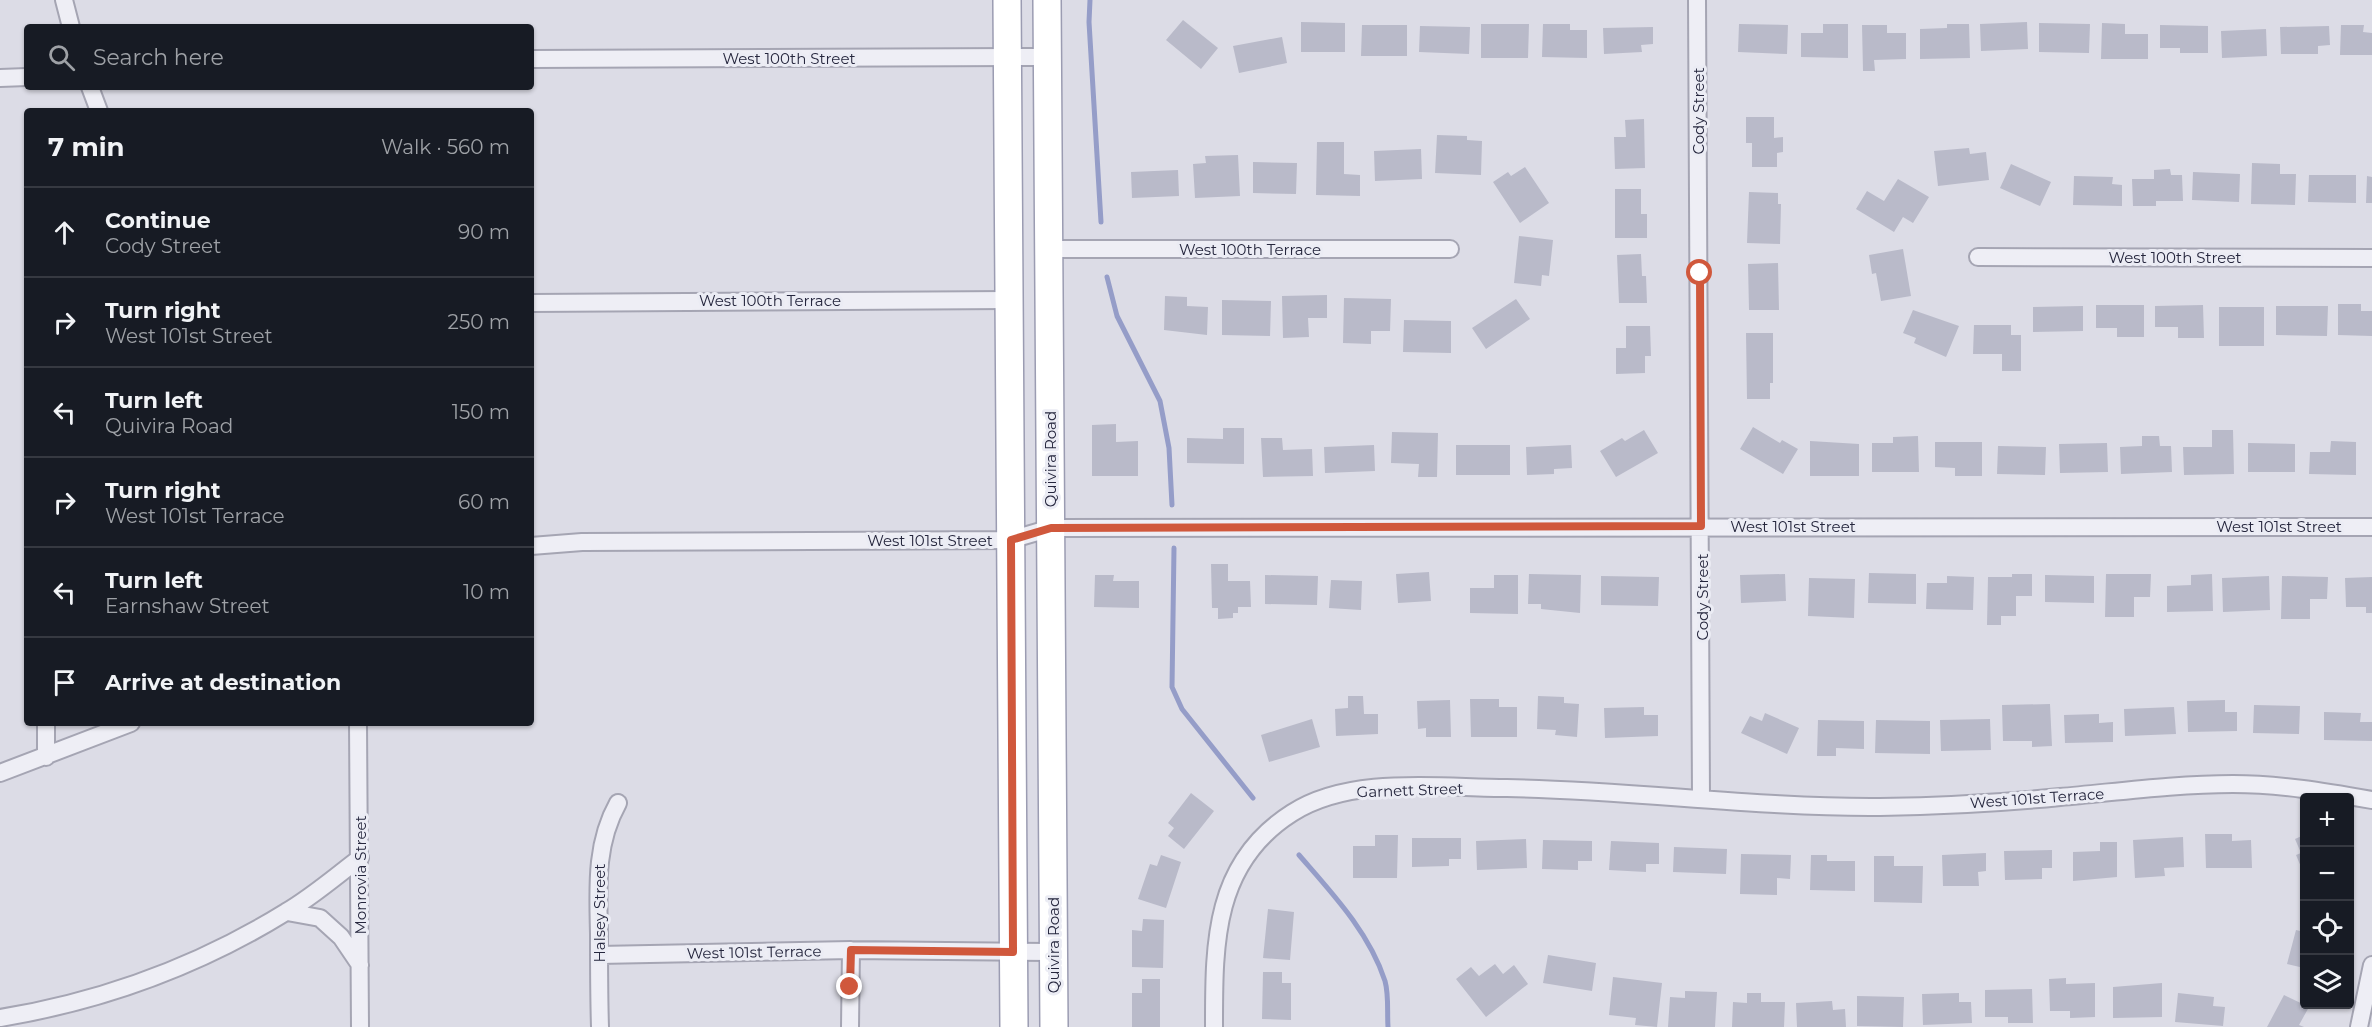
<!DOCTYPE html>
<meta charset="utf-8">
<style>
:root{--surface:#171b24;--page:#242831;--text:#f1f3f6;--muted:#9ea1a6;--line:#363941}
body{margin:0;font-family:Montserrat,sans-serif;background:var(--page);color:var(--text)}
.controls{position:absolute;right:18px;bottom:18px;display:grid;overflow:hidden;border-radius:6px;box-shadow:0 2px 4px #0004}
.controls button{width:54px;height:54px;display:grid;place-items:center;padding:0;border:0;border-bottom:2px solid var(--line);background:var(--surface);color:var(--text);font:30px sans-serif}
.stop{position:absolute;width:18px;height:18px;margin:-14px;border:4px solid #d0583c;border-radius:50%;background:#fff}
.stop.end{background:#d0583c;border-color:#fff;box-shadow:0 2px 6px #0008}
.list{margin:0;padding:0;list-style:none}
h2{display:flex;justify-content:space-between;align-items:center;height:78px;margin:0;padding:0 24px;font-size:26px}
h2 small{font-size:20px;font-weight:400;color:var(--muted)}
.list li{display:grid;grid-template-columns:39px 1fr auto;gap:18px;align-items:center;box-sizing:border-box;height:90px;padding:0 24px;border-top:2px solid var(--line)}
.list b{display:block;font-size:22px;white-space:nowrap}
.list p{margin:0;font-size:20px;white-space:nowrap;color:var(--muted)}
.list em{font-size:20px;font-style:normal;color:var(--muted)}
.icon{flex:none;width:33px;height:33px;fill:none;stroke:currentColor;stroke-width:2;stroke-linecap:round;stroke-linejoin:round}
.map{position:relative;flex:none;width:2372px;height:1027px;overflow:hidden}
.search{position:absolute;background:var(--surface);box-shadow:0 2px 4px #0004;left:24px;top:24px;width:510px;height:66px;display:flex;align-items:center;gap:15px;box-sizing:border-box;padding:0 21px;border-radius:6px;color:var(--muted);font-size:22px}
.panel{position:absolute;background:var(--surface);box-shadow:0 2px 4px #0004;left:24px;top:108px;width:510px;height:618px;border-radius:6px}
.map>svg:first-child{display:block}
</style>
<div class="map">
<svg width="2372" height="1027" viewBox="0 0 2372 1027">
<rect width="100%" height="100%" fill="#dcdce6"/>
<g fill="none" stroke-linecap="round" stroke-linejoin="round">
<!-- stream -->
<path stroke="#959dc8" stroke-width="5" d="M1090,0L1089,22L1101,222
M1107,277L1117,316L1160,401L1169,448L1172,505
M1174,548L1172,687L1182,709L1253,798
M1299,855C1332,893 1369,932 1385,981C1389,995 1387,1013 1388,1027"/>
</g>
<!-- building -->
<path fill="#b9bac9" d="M1183,20L1218,48L1201,69L1166,40Z
M1301,22L1345,23V52H1301Z
M2027,22L2028,49L1981,51L1980,24Z
M2039,23L2090,24L2089,53L2039,52Z
M2102,23L2125,24V34H2148V59H2101Z
M1481,24H1529L1528,58H1481Z
M1543,24H1570V30H1587V58L1542,57Z
M1739,24L1788,25L1787,54L1738,52Z
M1823,24H1848V58L1801,57V33H1823Z
M1947,24H1969L1970,58L1920,59V29L1947,28Z
M1362,25H1407V56H1361Z
M1862,25H1887V33H1906V59L1874,60L1875,71H1863Z
M2160,25L2208,26V53H2180V48H2160Z
M2341,25H2364L2363,32L2372,33V55H2340Z
M1420,26L1470,27L1469,54L1419,52Z
M2329,26L2330,45L2318,46V54H2281L2280,27Z
M1653,27V44L1641,45L1642,52L1604,54L1603,28Z
M2266,29L2267,56L2222,58L2221,31Z
M1282,37L1287,63L1239,73L1233,46Z
M1746,117H1774V138L1783,137V152L1777,153V167H1752V143H1746Z
M1644,119L1645,168L1615,169L1614,137H1626L1625,120Z
M1437,135L1467,136V140L1482,141L1481,175L1435,173Z
M1317,142H1344V174L1360,175V196L1316,195Z
M1969,148L1970,154L1986,152L1989,180L1938,186L1934,151Z
M1421,149L1422,179L1375,181L1374,151Z
M1238,155L1240,196L1195,198L1193,164L1206,163L1205,156Z
M1253,162L1297,163L1296,194L1253,193Z
M2252,163L2280,164V174H2296L2295,205L2251,204Z
M2011,164L2051,182L2040,206L2000,188Z
M1525,167L1549,203L1520,223L1493,182L1508,172L1511,176Z
M2170,169L2171,175H2182L2183,201H2156V206H2133L2132,179H2154V170Z
M1178,170L1179,196L1132,198L1131,172Z
M2193,172L2240,174L2239,202L2192,200Z
M2309,175H2356V203L2308,202Z
M2074,176L2113,177L2112,184L2122,185V206L2073,205Z
M2367,176L2372,177V203H2366Z
M1898,179L1929,197L1913,223L1903,217L1894,232L1856,209L1867,191L1884,201Z
M1615,189H1641V214H1647V238H1615Z
M1749,192L1778,193V204H1781L1780,244L1747,243Z
M1519,236L1553,240L1549,276L1542,275L1541,286L1514,283Z
M1903,249L1911,296L1881,301L1876,273L1872,274L1869,255Z
M1641,254L1642,276H1646L1647,303H1619L1617,255Z
M1778,263L1779,310H1749L1748,264Z
M1327,295V318H1308L1309,337L1283,338L1282,296Z
M1165,296L1187,297V306L1208,307L1207,335L1164,330Z
M1344,298L1391,299L1390,331H1371V344L1343,343Z
M1516,299L1530,319L1486,349L1472,328Z
M1222,300L1271,301L1270,336L1222,335Z
M2338,304H2361V311H2372V336L2338,335Z
M2096,305H2144V337H2117V328H2096Z
M2203,305L2204,338H2178V327H2155V306Z
M2083,306V331L2033,332V307Z
M2276,306H2328L2327,336L2276,335Z
M2219,307H2264V346H2219Z
M1913,310L1959,326L1946,357L1914,343L1916,338L1903,333Z
M1404,320L1451,321V353L1403,352Z
M1974,325H2011V335H2021V371H2002V354H1973Z
M1626,326H1650L1651,356H1645V373L1616,374V348H1626Z
M1746,333H1773V383H1770V399H1747Z
M1116,424V442L1138,441V476H1092V425Z
M1753,427L1780,443L1782,440L1798,449L1783,474L1740,449Z
M1223,428H1244V464L1187,463V438L1223,439Z
M1644,430L1658,453L1616,477L1600,451L1622,438L1625,441Z
M2212,430H2233L2234,474L2184,475L2183,447H2212Z
M1392,432L1438,433L1437,477H1418L1419,464L1391,463Z
M1918,436L1919,472H1872V443H1893V437Z
M2142,436H2159L2160,446H2171L2172,472L2121,474L2120,447L2142,446Z
M1261,438H1282L1283,450L1312,449L1313,476L1263,477Z
M1810,441L1859,444V476H1810Z
M2331,441L2356,442V475L2309,474L2310,452H2330Z
M1935,442H1982V476H1955V468L1935,467Z
M2107,443L2108,472L2060,473L2059,444Z
M2248,443L2295,444V472H2248Z
M1374,445L1375,471L1325,473L1324,447Z
M1456,445H1510V475H1456Z
M1571,445L1572,468L1554,469V474L1527,475L1526,447Z
M1998,446L2046,447L2045,475L1997,474Z
M1211,564H1228V581H1250L1251,607H1238V613H1233V618L1218,619V608H1212Z
M1429,572L1431,601L1398,603L1396,574Z
M1869,573L1916,574V604L1868,603Z
M1529,574L1581,575L1580,613L1541,609V604H1528Z
M1785,574L1786,601L1741,603L1740,575Z
M2012,574H2032V596H2016V616H2001V625H1987L1988,577H2012Z
M2106,574H2151L2150,597H2134V617H2105Z
M2212,574L2213,611L2167,612V586L2191,585V575Z
M1095,575H1114L1113,581H1139V608L1094,607Z
M1265,575L1318,576L1317,605L1265,604Z
M1494,575H1518V614L1470,613V588H1494Z
M2045,575L2094,576V603L2045,602Z
M1601,576L1659,577L1658,606L1601,605Z
M1947,576L1974,577L1973,610L1926,609L1927,583H1947Z
M2269,576L2270,610L2223,612L2222,578Z
M2282,576L2328,577L2327,599H2310V619H2281Z
M2372,577V613H2366V607H2346L2345,578Z
M1809,578L1855,579L1854,618L1808,616Z
M1331,580L1362,581L1361,610L1329,608Z
M1348,696H1363L1364,714H1378V734L1336,736L1335,709L1348,708Z
M1538,696L1564,697V703L1579,704L1577,737L1555,735L1556,730L1537,729Z
M1470,699H1499V707H1517V737H1471Z
M1450,700L1451,737H1426V728L1418,729L1417,701Z
M2225,700V712H2237V731L2188,732L2187,701Z
M2050,704L2052,746L2032,747V741H2003L2002,705Z
M2254,705L2300,706L2299,734L2253,733Z
M1644,707V715H1658V736L1605,738L1604,708Z
M2174,707L2176,734L2125,736L2124,709Z
M2324,712L2361,713L2360,722H2372V741L2324,740Z
M1765,713L1799,728L1787,754L1741,733L1750,716L1762,721Z
M2099,714V723L2113,722V742L2065,743L2064,715Z
M1312,719L1320,747L1269,762L1261,735Z
M1990,719L1991,750L1941,751L1940,720Z
M1818,720L1864,721V749L1836,748V756H1817Z
M1876,720L1930,721V754L1875,753Z
M1191,793L1214,811L1184,849L1168,836L1174,828L1168,823Z
M2205,834H2232V841L2251,840L2252,868H2206Z
M1375,835H1398L1397,878H1353V846H1375Z
M2304,835V874L2296,855L2301,853L2295,839Z
M2183,837L2184,867L2164,868L2165,876L2135,878L2133,840Z
M1412,838H1461V859H1449V866L1412,867Z
M1526,839L1527,868L1477,870L1476,841Z
M1543,840L1592,841V861H1578V870L1542,869Z
M1611,841L1659,843V864H1646V872L1609,870Z
M2100,842H2117V877L2073,881V852L2100,851Z
M1674,847L1727,849L1726,874L1673,872Z
M2052,850V868H2042V879L2005,880L2004,851Z
M1986,853V871L1978,872L1979,886H1943L1942,855Z
M1741,854L1791,855L1790,879L1777,878V895L1740,894Z
M1161,855L1181,862L1166,908L1138,899L1150,864L1157,866Z
M1811,855H1827V861H1855V891L1810,890Z
M1874,856H1894V866H1923L1922,903L1874,902Z
M1268,909L1294,912L1290,960L1263,958Z
M1143,919L1164,920L1163,968L1132,967V930L1142,931Z
M2296,930L2304,932V968L2287,964Z
M1548,955L1596,963L1592,991L1543,983Z
M1495,964L1503,974L1514,965L1528,984L1486,1017L1456,979L1471,967L1479,976Z
M1263,972H1282V983H1291V1020L1262,1019Z
M1613,977L1662,983L1657,1027L1635,1025L1636,1018L1609,1015Z
M2066,978V984L2095,983V1017L2070,1018V1011H2050L2049,979Z
M1142,979H1160V1027H1132V993H1142Z
M2162,983V1017L2113,1018V987Z
M2032,989L2033,1023H2008V1017H1985V990Z
M1685,991L1717,992L1715,1027H1668L1670,997L1685,998Z
M1747,993H1761V1002H1785L1784,1027H1732L1733,1002L1747,1003Z
M1959,993V1002H1971L1972,1023L1923,1025L1922,994Z
M2178,993L2214,997L2213,1006L2225,1007L2223,1026L2175,1022Z
M2284,995L2309,1007L2299,1025L2304,1027H2267Z
M1857,996L1904,997L1903,1027L1857,1026Z
M1832,1001L1833,1010L1845,1009L1846,1027H1797L1796,1003Z"/>
<g fill="none" stroke-linecap="round" stroke-linejoin="round">
<!-- street casing -->
<g stroke="#a5a5b3" stroke-width="20">
<path id="street" d="M64,0L71,27
M1697,0L1701,798
M531,59L1047,57
M0,78L27,77
M90,87L99,111
M1049,249H1450
M1978,257L2372,258
M531,303L1009,300
M531,546L582,542L1010,540L1051,528L2372,527
M46,723V757
M358,723L360,1027
M0,773L131,723
M287,912L320,918L341,937L360,965
M599,955L851,950L1053,952
M0,1018C103,1001 197,967 286,912C312,897 336,876 360,858
M600,1027C599,996 599,965 599,934C598,888 595,844 618,803
M850,1027L851,950
M1214,1027C1214,944 1213,863 1292,813C1351,775 1440,788 1507,788C1632,790 1756,808 1880,807C1940,806 2000,803 2060,797C2117,792 2175,784 2233,784C2280,784 2326,792 2372,800
M2359,1027L2372,965"/>
</g>
<!-- primary casing -->
<g stroke="#9b9cb2" stroke-width="30">
<path id="primary" d="M1007,0L1014,1027
M1047,0L1054,1027"/>
</g>
<!-- street -->
<use href="#street" stroke="#eeeef5" stroke-width="16"/>
<!-- primary -->
<use href="#primary" stroke="#fff" stroke-width="27"/>
</g>
<g fill="none" stroke-linecap="round" stroke-linejoin="round">
<!-- route -->
<path stroke="#d0583c" stroke-width="8" d="M850,987L851,950L1013,952L1011,540L1051,528L1701,526L1700,273"/>
</g>
<g text-anchor="middle" dominant-baseline="central" stroke-width="6" stroke-linejoin="round" paint-order="stroke">
<!-- street labels -->
<g font-size="15" fill="#25263d" stroke="#ebecf4">
<text x="789" y="58">West 100th Street</text>
<text transform="translate(1698 111) rotate(-90)">Cody Street</text>
<text x="1250" y="249">West 100th Terrace</text>
<text x="2175" y="257">West 100th Street</text>
<text x="770" y="300">West 100th Terrace</text>
<text transform="translate(1050 459) rotate(-90)">Quivira Road</text>
<text x="1793" y="526">West 101st Street</text>
<text x="2279" y="526">West 101st Street</text>
<text x="930" y="540">West 101st Street</text>
<text transform="translate(1702 597) rotate(-90)">Cody Street</text>
<text transform="translate(1410 790) rotate(-2)">Garnett Street</text>
<text transform="translate(2037 798) rotate(-4)">West 101st Terrace</text>
<text transform="translate(360 875) rotate(-90)">Monrovia Street</text>
<text transform="translate(599 913) rotate(-90)">Halsey Street</text>
<text transform="translate(1053 945) rotate(-90)">Quivira Road</text>
<text transform="translate(754 952) rotate(-1)">West 101st Terrace</text>
</g>
</g>
</svg>
<div class="controls">
<button>+</button>
<button>−</button>
<button><svg class="icon" aria-label="locate" viewBox="0 0 24 24"><circle cx="12" cy="12" r="6"/><path d="M12 2v4M12 18v4M2 12h4M18 12h4"/></svg></button>
<button><svg class="icon" aria-label="layers" viewBox="0 0 24 24"><path d="M12 4l9 5-9 5-9-5zM3 14l9 5 9-5"/></svg></button>
</div>
<div class="stop" style="left:1700px;top:273px"></div>
<div class="stop end" style="left:850px;top:987px"></div>
<div class="search"><svg class="icon" aria-label="search" viewBox="0 0 24 24"><circle cx="10" cy="10" r="6"/><path d="M15 15l6 6"/></svg>Search here</div>
<section class="panel">
<h2>7 min<small>Walk · 560 m</small></h2>
<ul class="list">
<li><svg class="icon" aria-label="ahead" viewBox="0 0 24 24"><path d="M12 20V5M6 11l6-6 6 6"/></svg><div><b>Continue</b><p>Cody Street</p></div><em>90 m</em></li>
<li><svg class="icon" aria-label="right" viewBox="0 0 24 24"><path d="M7 20v-9h11M14 6l5 5-5 5"/></svg><div><b>Turn right</b><p>West 101st Street</p></div><em>250 m</em></li>
<li><svg class="icon" aria-label="left" viewBox="0 0 24 24"><path d="M17 20v-9H6M10 6l-5 5 5 5"/></svg><div><b>Turn left</b><p>Quivira Road</p></div><em>150 m</em></li>
<li><svg class="icon" aria-label="right" viewBox="0 0 24 24"><path d="M7 20v-9h11M14 6l5 5-5 5"/></svg><div><b>Turn right</b><p>West 101st Terrace</p></div><em>60 m</em></li>
<li><svg class="icon" aria-label="left" viewBox="0 0 24 24"><path d="M17 20v-9H6M10 6l-5 5 5 5"/></svg><div><b>Turn left</b><p>Earnshaw Street</p></div><em>10 m</em></li>
<li><svg class="icon" aria-label="arrive" viewBox="0 0 24 24"><path d="M6 21V4h12l-3 4 3 4H6"/></svg><div><b>Arrive at destination</b></div></li>
</ul>
</section>
</div>
